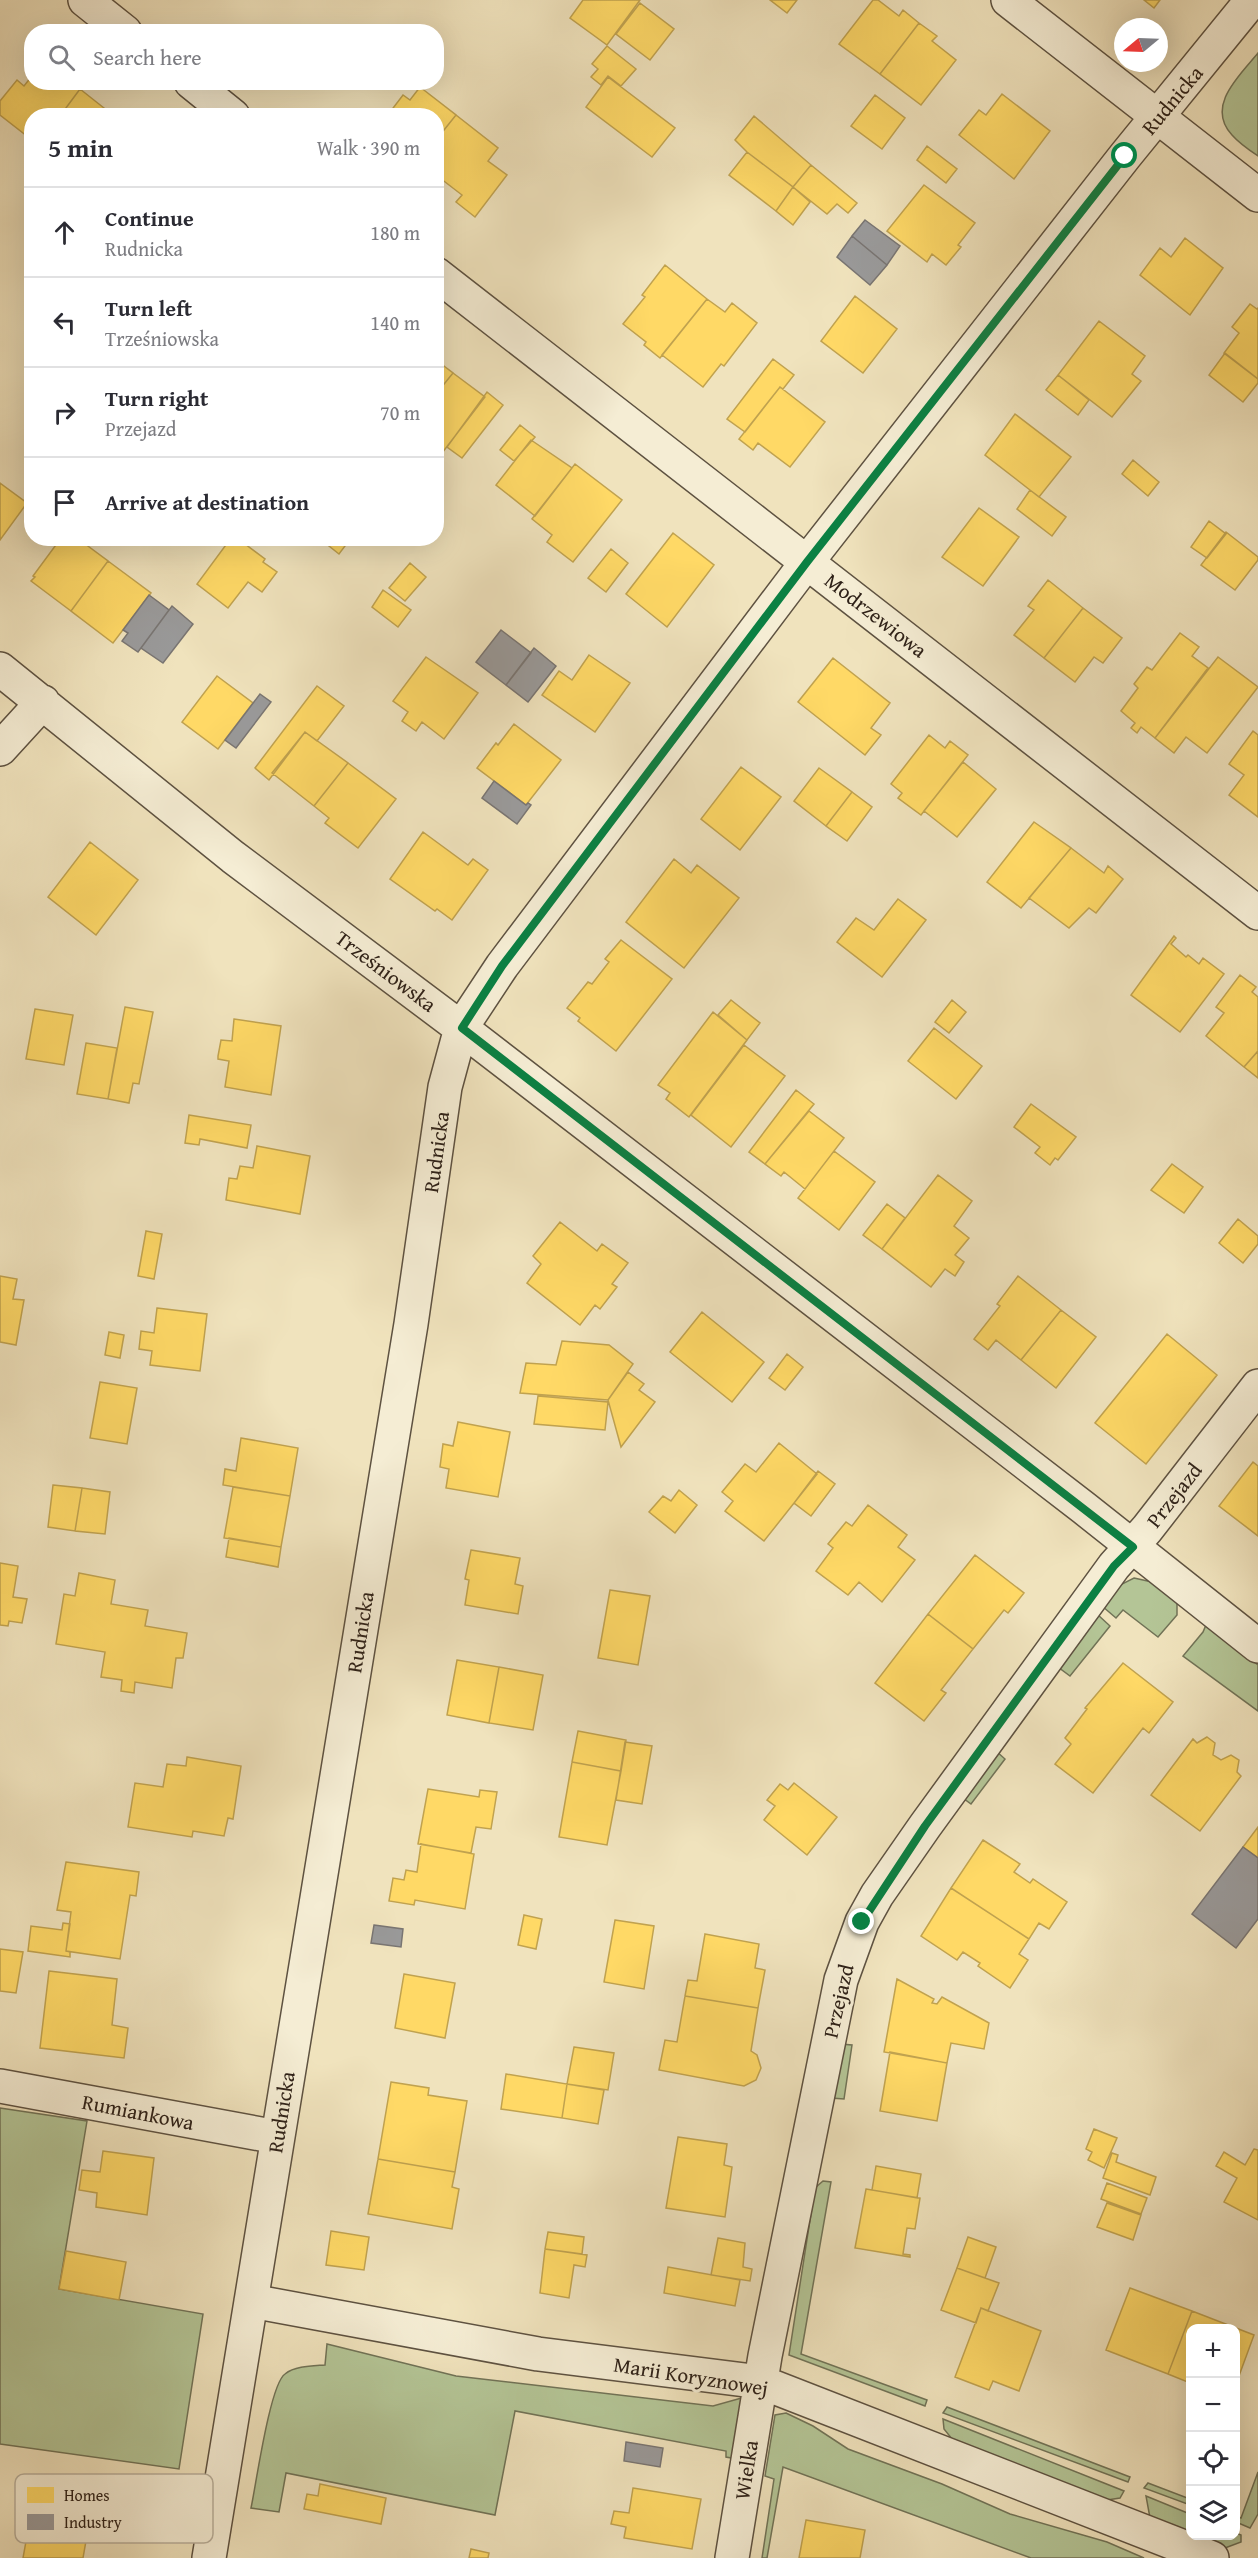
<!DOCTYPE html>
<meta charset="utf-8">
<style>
:root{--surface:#fff;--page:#f7f7f7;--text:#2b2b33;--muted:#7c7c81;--line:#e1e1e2}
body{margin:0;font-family:"Gentium Book Plus",serif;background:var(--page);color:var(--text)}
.controls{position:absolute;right:18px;bottom:18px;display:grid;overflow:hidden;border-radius:12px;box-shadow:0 6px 24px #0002}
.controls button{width:54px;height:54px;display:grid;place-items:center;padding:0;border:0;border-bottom:2px solid var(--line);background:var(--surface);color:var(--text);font:30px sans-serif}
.compass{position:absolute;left:1114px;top:18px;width:54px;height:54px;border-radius:50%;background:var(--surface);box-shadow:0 6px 24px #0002;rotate:251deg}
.stop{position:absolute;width:18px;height:18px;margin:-14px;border:4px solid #0b8043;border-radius:50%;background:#fff}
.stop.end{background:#0b8043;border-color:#fff;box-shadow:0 2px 6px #0008}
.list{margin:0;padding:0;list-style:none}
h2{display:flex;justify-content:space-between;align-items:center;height:78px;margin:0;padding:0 24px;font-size:26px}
h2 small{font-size:20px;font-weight:400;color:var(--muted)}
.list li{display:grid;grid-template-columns:39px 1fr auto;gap:18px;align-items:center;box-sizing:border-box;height:90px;padding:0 24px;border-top:2px solid var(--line)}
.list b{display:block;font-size:22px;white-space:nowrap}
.list p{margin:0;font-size:20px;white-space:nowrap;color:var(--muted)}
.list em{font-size:20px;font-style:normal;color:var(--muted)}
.icon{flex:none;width:33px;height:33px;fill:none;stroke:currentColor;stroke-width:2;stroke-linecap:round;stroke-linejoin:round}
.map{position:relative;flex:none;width:1258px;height:2558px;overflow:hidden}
.search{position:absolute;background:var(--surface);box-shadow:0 6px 24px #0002;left:24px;top:24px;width:420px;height:66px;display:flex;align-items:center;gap:15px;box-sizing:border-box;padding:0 21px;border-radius:24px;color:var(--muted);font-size:22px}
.panel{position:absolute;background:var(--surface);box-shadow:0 6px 24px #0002;left:24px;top:108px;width:420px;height:438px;border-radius:24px}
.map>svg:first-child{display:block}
</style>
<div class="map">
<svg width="1258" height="2558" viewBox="0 0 1258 2558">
<rect width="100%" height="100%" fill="#f0e3bd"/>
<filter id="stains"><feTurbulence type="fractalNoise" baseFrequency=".00333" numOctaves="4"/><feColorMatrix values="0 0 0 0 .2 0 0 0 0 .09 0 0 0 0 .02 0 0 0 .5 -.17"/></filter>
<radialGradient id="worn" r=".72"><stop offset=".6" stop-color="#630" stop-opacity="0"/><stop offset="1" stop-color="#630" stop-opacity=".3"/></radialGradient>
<!-- green -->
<path fill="#b4c596" stroke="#717357" stroke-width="1.5" d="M1258,53V156C1249,150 1239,143 1232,135C1205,106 1240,75 1258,53Z
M1134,1578L1152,1582L1177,1602V1615L1158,1637L1123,1610L1116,1618L1102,1606L1120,1585Z
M1097,1614L1110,1626L1070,1676L1058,1667Z
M1206,1625L1258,1665V1711L1183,1656L1203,1632Z
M996,1751L1005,1759L971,1804L963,1798Z
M840,2044L852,2045L844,2099L831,2098Z
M0,2108L87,2121L59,2289L203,2314L179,2469L0,2444Z
M823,2181L831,2182L801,2354L927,2400L925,2406L789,2355L815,2188Z
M327,2344L456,2376L713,2406L745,2397L737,2459L726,2457V2451L515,2411L495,2515L286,2473L279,2512L251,2508C256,2485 270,2384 285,2374C295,2366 312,2366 325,2365Z
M947,2407L1130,2477L1128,2482L943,2413Z
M786,2413L813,2426L848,2449L942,2484L1010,2514L1107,2542L1144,2558H1031L783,2467L767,2558H762L774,2479L765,2476L775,2415Z
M943,2419L1124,2491L1120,2498L1107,2500L952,2439L944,2429Z
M1258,2472V2514L1250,2528L1236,2522V2516L1241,2518Z
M1148,2483L1190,2499V2505L1144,2488Z
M1146,2496L1190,2514V2536H1236V2533L1241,2535V2542L1225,2548H1218L1150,2518Z"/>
<!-- homes -->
<path fill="#ffd966" stroke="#c0a24f" stroke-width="1.5" d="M583,0H640L607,45L570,18Z
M770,0H797L787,13Z
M873,0H878L899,16L903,10L919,23L880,74L839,44Z
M1144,0H1160L1154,8Z
M640,3L674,29L650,60L616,34Z
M919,23L937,36L932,41L956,60L921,105L880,74Z
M607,46L636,69L621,86L608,76L601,85L591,77L598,69L592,64Z
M32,76V82H71L80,89L60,116H32V140L0,115V101L17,80L24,86Z
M608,77L675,128L652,157L586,107Z
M420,87L456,115L436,140V116H387L403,95L410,100Z
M80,89L114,116H60Z
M1002,94L1050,131L1014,179L959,135L979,110L986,115Z
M875,95L905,118L882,149L851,126Z
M456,115L498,148L488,161L507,175L475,217L456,202L462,195L436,175V140Z
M754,116L811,165L793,187L747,152L735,140Z
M927,146L957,169L946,183L917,160Z
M747,152L793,187L776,211L729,175Z
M811,165L857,203L848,213L837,204L827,214L793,187Z
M924,185L975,223L958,245L961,247L946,265L932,254L927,262L887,231Z
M793,187L810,202L793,225L776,211Z
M1185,238L1223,268L1190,315L1140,275L1160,248L1171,257Z
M665,265L707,299L660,358L644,345L646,342L623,324L645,297L642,295Z
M855,296L897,329L863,373L821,341Z
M707,299L725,312L732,303L757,323L724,366L721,364L703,387L662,355Z
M1250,304L1257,309L1258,308V379L1224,353L1239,333L1232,327Z
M1099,321L1145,356L1132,374L1141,381L1112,417L1058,375Z
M1225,353L1258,379V383L1243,402L1209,375Z
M773,359L794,375L783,389L780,387L745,432L727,419Z
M436,360L453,373L436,394Z
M453,373L485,397L439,457L436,455V394Z
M1058,375L1089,400L1078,415L1046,390Z
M780,387L825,422L790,467L758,443L753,450L739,439Z
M487,392L503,405L462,458L447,447Z
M1015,414L1071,457L1039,497L985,455Z
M520,425L535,437L514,461L500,450Z
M531,440L572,468L535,516L496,485Z
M1133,460L1159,482L1148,496L1122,474Z
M575,464L622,500L573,562L547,542L552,535L532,519Z
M0,483L27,503L0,540Z
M1030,490L1066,517L1052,536L1017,509Z
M979,508L1019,537L983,586L942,557Z
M1209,521L1226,534L1207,558L1191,547Z
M1226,532L1258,557V560L1235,590L1201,565Z
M673,533L714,565L667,627L626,594Z
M61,538H77L108,561L71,611L31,581L35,577L33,576Z
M231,538H237L265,559L263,562L277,572L262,592L248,582L228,608L197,584Z
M326,538H351L339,554L324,542Z
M611,549L628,563L606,592L588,578Z
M108,561L151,593L113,643L71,611Z
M410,563L426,577L405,601L389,588Z
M1048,580L1083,608L1044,658L1014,635L1034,610L1028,606Z
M383,590L411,610L398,627L372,607Z
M1083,608L1122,638L1103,663L1094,657L1075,682L1044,658Z
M1180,633L1199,647L1192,656L1208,668L1155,738L1141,727L1137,733L1131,728L1135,723L1121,711L1138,688L1134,684L1147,667L1152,670Z
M589,655L630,683L595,732L542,695L559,671L572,680Z
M426,657L478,693L444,739L422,722L416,731L402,721L408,712L393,701Z
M1218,657L1258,687L1207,753L1186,737L1174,753L1155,738Z
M833,658L890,703L871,728L881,735L865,755L798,702Z
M217,676L253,703L218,749L182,722Z
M317,686L344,706L317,741L305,732L269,780L255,768Z
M514,724L561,760L526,805L477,768L496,743L498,745Z
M1253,731L1258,735V817L1229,795L1244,775L1229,764Z
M305,732L348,763L314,806L272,773Z
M929,735L945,748L950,741L968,755L921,815L898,798L902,793L891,784Z
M963,762L996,789L957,837L924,811Z
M348,763L396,799L358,848L325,823L329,818L314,806Z
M741,767L781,797L740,850L701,819Z
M819,768L852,792L826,826L794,801Z
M852,792L872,807L847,841L826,826Z
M1034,822L1071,848L1021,908L987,882Z
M423,832L468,865L473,859L488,870L452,920L437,909L435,911L390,879Z
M90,842L138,880L96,935L48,897Z
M1071,848L1104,873L1108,866L1123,879L1096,913L1089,908L1069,928L1029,898Z
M674,859L691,873L697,865L739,898L684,968L626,922Z
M898,899L926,920L882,977L837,942L856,918L874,930Z
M1174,936L1176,938L1171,944L1186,957L1188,955L1199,964L1203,958L1224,974L1180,1032L1131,995Z
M621,940L672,979L616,1051L578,1021L580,1018L567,1008L588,982L592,984L609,962L605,959Z
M1240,975L1256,987L1252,992L1258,997V1051L1244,1067L1206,1036L1224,1013L1216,1007Z
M731,1000L760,1023L747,1040L718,1015Z
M952,1000L966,1012L949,1033L935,1022Z
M125,1007L153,1012L139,1084L133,1083L129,1103L108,1099Z
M35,1009L73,1015L64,1065L26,1059Z
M713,1012L747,1040L689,1117L666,1099L670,1093L658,1085Z
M234,1019L281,1026L271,1095L225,1087L229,1061L218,1059V1056L221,1040L232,1041Z
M934,1028L982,1066L956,1099L908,1061Z
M86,1043L117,1048L108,1099L77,1094Z
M744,1045L785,1076L731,1147L691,1115Z
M1258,1051V1078L1244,1067Z
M796,1090L814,1104L765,1164L749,1152Z
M1031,1104L1076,1137L1058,1160L1055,1158L1050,1165L1035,1153L1040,1147L1014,1127Z
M809,1111L844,1138L805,1189L784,1172L781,1176L765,1164Z
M189,1115L251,1125L247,1148L200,1139L199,1145L185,1143Z
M257,1146L310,1156L300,1214L226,1200L229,1178L237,1179L240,1166L253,1168Z
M834,1151L875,1182L839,1230L798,1198Z
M1172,1164L1203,1187L1184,1213L1151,1190Z
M938,1175L972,1201L954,1226L969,1238L955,1255L964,1262L955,1276L945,1269L931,1287L882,1249Z
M887,1204L905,1218L882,1249L863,1235Z
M1238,1219L1258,1236V1244L1243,1263L1219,1243Z
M560,1222L597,1251L602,1244L628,1263L612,1284L617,1287L600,1309L595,1305L580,1325L527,1283L541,1264L533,1256Z
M146,1231L162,1234L154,1279L138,1276Z
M0,1276L17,1279L13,1299L24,1300L16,1345L0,1342Z
M1018,1276L1061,1310L1021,1360L996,1340L988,1350L974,1339L1000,1306L997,1304Z
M157,1308L207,1314L200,1371L150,1365L152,1351L139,1349L141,1331L154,1333Z
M1061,1310L1096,1337L1056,1388L1021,1360Z
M702,1312L764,1362L732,1402L670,1352Z
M109,1332L124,1335L120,1358L105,1355Z
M1167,1334L1217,1375L1146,1464L1095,1423Z
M562,1341L609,1345L633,1364L608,1400L520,1393L526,1363L556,1365Z
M787,1354L803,1367L785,1390L769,1378Z
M628,1372L644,1384L639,1390L655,1402L621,1447L608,1400Z
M100,1382L137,1388L127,1444L90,1438Z
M538,1396L608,1402L605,1430L534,1424Z
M458,1422L510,1432L498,1497L446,1488L449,1469L440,1467L443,1444L453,1446Z
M241,1438L298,1448L290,1496L223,1485L225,1469L236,1471Z
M779,1443L817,1474L764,1541L725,1511L733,1501L722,1492L745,1464L756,1472Z
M1253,1462L1258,1466V1536L1219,1506Z
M818,1471L835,1484L811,1516L794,1503Z
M53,1485L82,1488L75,1531L48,1527Z
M233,1487L290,1496L281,1547L224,1538Z
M82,1488L110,1492L105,1534L75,1531Z
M679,1490L697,1505L675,1533L649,1512L663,1496L671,1501Z
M868,1505L907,1535L898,1547L915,1560L882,1602L859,1582L848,1595L816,1571L833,1548L828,1544L846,1522L852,1526Z
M229,1538L281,1547L278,1567L226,1557Z
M471,1550L520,1558L515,1584L523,1586L518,1614L465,1605L469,1580L465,1579Z
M975,1555L1024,1593L1008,1613L1004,1610L973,1649L928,1614Z
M0,1563L18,1566L13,1597L27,1599L22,1623L9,1621L8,1626L0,1625Z
M79,1573L115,1580L111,1604L148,1610L145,1626L187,1633L183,1658H176L172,1688L135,1682L134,1693L121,1691L122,1680L101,1677L105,1652L56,1644L64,1594L75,1596Z
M610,1590L650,1596L638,1665L598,1658Z
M928,1614L973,1649L941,1690L946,1693L924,1721L875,1683Z
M457,1660L499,1667L489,1723L447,1715Z
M1123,1663L1173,1702L1149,1733L1143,1728L1093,1793L1055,1764L1071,1744L1065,1738L1087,1709L1085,1708Z
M499,1667L543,1675L533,1730L489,1723Z
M578,1731L626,1740L621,1771L572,1762Z
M1207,1737L1215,1743L1213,1755L1221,1760L1231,1755L1239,1760L1237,1772L1241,1776L1200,1831L1151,1795L1193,1739L1197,1743Z
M625,1742L652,1746L642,1804L616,1800Z
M187,1757L241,1766L233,1819L228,1818L224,1836L193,1831L192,1837L128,1827L135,1783L163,1787L167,1764L186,1766Z
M572,1762L621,1771L607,1845L559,1837Z
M794,1783L837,1817L807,1855L764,1820L775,1806L767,1800L780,1784L788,1790Z
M428,1789L479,1797L480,1790L497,1792L491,1829L476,1827L471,1853L418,1844Z
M1258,1827V1858L1243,1847Z
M983,1840L1020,1864L1014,1872L1030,1883L1033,1879L1067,1902L1049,1929L1039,1923L1029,1939L951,1888Z
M421,1844L474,1854L465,1909L415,1900L414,1905L389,1901L393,1878L404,1880L406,1870L417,1872Z
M66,1862L139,1872L136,1896L130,1895L120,1959L66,1951L71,1912L57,1910Z
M951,1888L1029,1939L1019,1954L1028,1960L1010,1988L978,1966L980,1963L963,1952L957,1960L921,1936Z
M524,1915L542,1919L536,1949L518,1945Z
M615,1920L654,1926L644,1989L604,1982Z
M63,1923L70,1924L66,1951L70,1952V1957L28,1951L31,1926L62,1930Z
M705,1934L759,1944L755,1968L765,1970L758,2008L685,1996L688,1980L697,1981Z
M0,1949L23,1952L16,1993L0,1991Z
M49,1971L117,1979L112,2025L128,2028L124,2058L40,2048Z
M404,1974L455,1983L445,2038L395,2028Z
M897,1979L934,1999L932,2003L937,2004L942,1997L989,2023L984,2049L951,2043L947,2063L884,2052Z
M685,1996L758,2008L751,2051L757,2055L761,2068L756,2080L744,2086L659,2070L665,2040L677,2042Z
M574,2047L614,2053L608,2090L567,2084Z
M890,2052L947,2063L937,2121L880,2111Z
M506,2074L567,2084L562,2118L501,2109Z
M391,2082L429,2088L428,2095L467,2101L455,2172L378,2159Z
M567,2084L604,2090L598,2124L562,2118Z
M1094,2129L1117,2138L1104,2168L1088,2160L1092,2152L1086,2149Z
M678,2137L727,2144L724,2165L732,2167L725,2217L666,2208Z
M1254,2149L1258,2150V2220L1224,2202L1237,2178L1216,2166L1224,2152L1245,2165Z
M103,2151L154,2158L147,2215L96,2207L97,2193L79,2190L82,2170L100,2172Z
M1112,2153L1118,2155L1116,2162L1156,2177L1150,2195L1103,2178Z
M378,2159L455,2172L452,2187L459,2189L452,2229L368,2214Z
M876,2166L921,2174L917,2198L872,2190Z
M1107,2183L1147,2198L1141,2214L1101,2199Z
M866,2189L920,2198L915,2229L907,2228L903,2254L910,2255V2257L855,2248Z
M1107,2203L1141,2215L1133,2240L1097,2227Z
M331,2231L369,2237L364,2270L326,2265Z
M548,2232L584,2237L582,2254L545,2249Z
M968,2237L996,2247L985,2278L957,2268Z
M718,2238L745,2243L743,2267L752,2269L750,2281L711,2275Z
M545,2249L587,2255L585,2267L574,2265L569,2298L540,2293Z
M66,2251L126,2262L119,2300L59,2289Z
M668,2267L740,2280L735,2306L664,2293Z
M957,2268L999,2283L988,2311L981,2308L976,2323L941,2310Z
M1130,2288L1192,2311L1168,2374L1106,2350Z
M981,2308L1041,2331L1019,2391L993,2381L989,2390L955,2377Z
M1192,2311L1254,2335L1236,2384V2328H1190V2383L1168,2374Z
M320,2484L386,2498L381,2524L304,2509L307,2494L318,2496Z
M633,2488L701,2499L692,2549L624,2538L626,2527L611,2524L614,2511L629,2513Z
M32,2508L90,2518L83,2558H23Z
M806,2520L865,2530L860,2558H799Z
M471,2549L489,2553L488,2558H469Z"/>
<!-- industry -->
<path fill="#999" stroke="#797572" stroke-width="1.5" d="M865,220L900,246L887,265L852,236Z
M852,236L887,265L870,285L837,257Z
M149,595L169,610L138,652L122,641L128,633L123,630Z
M172,606L193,624L163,663L141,648Z
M501,630L531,653L506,685L476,662Z
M534,648L556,666L528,702L506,685Z
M260,694L271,702L236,748L225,740Z
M494,781L526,805L528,803L531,805L517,824L482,798Z
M1243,1847L1258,1858V1919L1236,1948L1192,1914Z
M374,1925L403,1929L401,1947L371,1943Z
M626,2442L663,2448L660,2467L624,2461Z"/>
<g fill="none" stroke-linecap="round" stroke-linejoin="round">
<!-- minor casing -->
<g stroke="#5e5241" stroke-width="36">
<path id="minor" d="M85,0L125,32
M1008,0L1258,195
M191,82L233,116
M436,274L1258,913
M0,669L233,857L461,1028L1084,1508L1258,1646
M0,749L43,702
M0,2086L277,2137
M251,2301L538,2354L761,2382L1212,2558
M209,2558L411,1324L445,1087L461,1028L502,966L807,562L1125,156L1252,0
M732,2558L765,2356L841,1980L862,1922L877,1895L925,1826L1114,1566L1147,1529L1258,1386"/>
</g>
<!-- minor -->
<use href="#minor" stroke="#f5edd4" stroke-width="33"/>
</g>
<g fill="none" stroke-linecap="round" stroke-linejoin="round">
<!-- route -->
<path stroke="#0b8043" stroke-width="8" d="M862,1922L925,1826L1114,1566L1133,1547L462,1028L502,966L807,562L1125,156"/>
</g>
<g text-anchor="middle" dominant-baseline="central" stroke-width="6" stroke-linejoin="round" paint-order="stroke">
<!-- street labels -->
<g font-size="21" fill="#2e2118" stroke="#f5edd4">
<text transform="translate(1172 100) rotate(-50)">Rudnicka</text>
<text transform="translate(876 615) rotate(38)">Modrzewiowa</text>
<text transform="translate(386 971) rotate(37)">Trześniowska</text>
<text transform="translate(436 1152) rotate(-82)">Rudnicka</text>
<text transform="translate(1174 1495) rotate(-52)">Przejazd</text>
<text transform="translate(360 1632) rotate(-81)">Rudnicka</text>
<text transform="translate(838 2001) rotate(-77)">Przejazd</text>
<text transform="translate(138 2112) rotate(11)">Rumiankowa</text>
<text transform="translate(281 2112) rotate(-81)">Rudnicka</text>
<text transform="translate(691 2376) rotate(9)">Marii Koryznowej</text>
<text transform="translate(746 2470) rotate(-81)">Wielka</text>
</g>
</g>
<!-- legend -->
<rect x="15" y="2474" width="198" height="69" rx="9" fill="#f5edd4" stroke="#b9b09c" stroke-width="1.5"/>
<rect x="27" y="2487" width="27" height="16" fill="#ffd966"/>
<rect x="27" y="2514" width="27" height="16" fill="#999"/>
<g font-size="16" fill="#2e2118">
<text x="64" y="2501">Homes</text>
<text x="64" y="2528">Industry</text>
</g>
<rect width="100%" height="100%" filter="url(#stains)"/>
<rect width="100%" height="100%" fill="url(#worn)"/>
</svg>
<div class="controls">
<button>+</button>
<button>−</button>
<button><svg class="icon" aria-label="locate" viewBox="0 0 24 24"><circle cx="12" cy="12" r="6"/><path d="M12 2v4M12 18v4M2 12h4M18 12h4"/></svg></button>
<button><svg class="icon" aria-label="layers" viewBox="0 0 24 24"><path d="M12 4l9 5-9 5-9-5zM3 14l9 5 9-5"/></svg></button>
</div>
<svg class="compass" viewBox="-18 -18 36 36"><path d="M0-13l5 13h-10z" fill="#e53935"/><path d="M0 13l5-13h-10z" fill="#7c7c81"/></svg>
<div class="stop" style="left:1125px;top:156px"></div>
<div class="stop end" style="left:862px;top:1922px"></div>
<div class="search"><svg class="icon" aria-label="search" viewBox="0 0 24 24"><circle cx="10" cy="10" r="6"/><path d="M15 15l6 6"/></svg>Search here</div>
<section class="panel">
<h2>5 min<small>Walk · 390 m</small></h2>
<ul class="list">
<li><svg class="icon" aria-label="ahead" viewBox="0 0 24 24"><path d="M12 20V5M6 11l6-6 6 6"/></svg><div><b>Continue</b><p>Rudnicka</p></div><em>180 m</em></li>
<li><svg class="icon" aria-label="left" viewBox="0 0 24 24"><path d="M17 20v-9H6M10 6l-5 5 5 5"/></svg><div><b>Turn left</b><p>Trześniowska</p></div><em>140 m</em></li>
<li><svg class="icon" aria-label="right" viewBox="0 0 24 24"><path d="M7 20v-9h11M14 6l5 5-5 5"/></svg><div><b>Turn right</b><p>Przejazd</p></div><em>70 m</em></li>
<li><svg class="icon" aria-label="arrive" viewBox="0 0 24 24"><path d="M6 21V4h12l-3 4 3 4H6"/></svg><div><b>Arrive at destination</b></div></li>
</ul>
</section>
</div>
